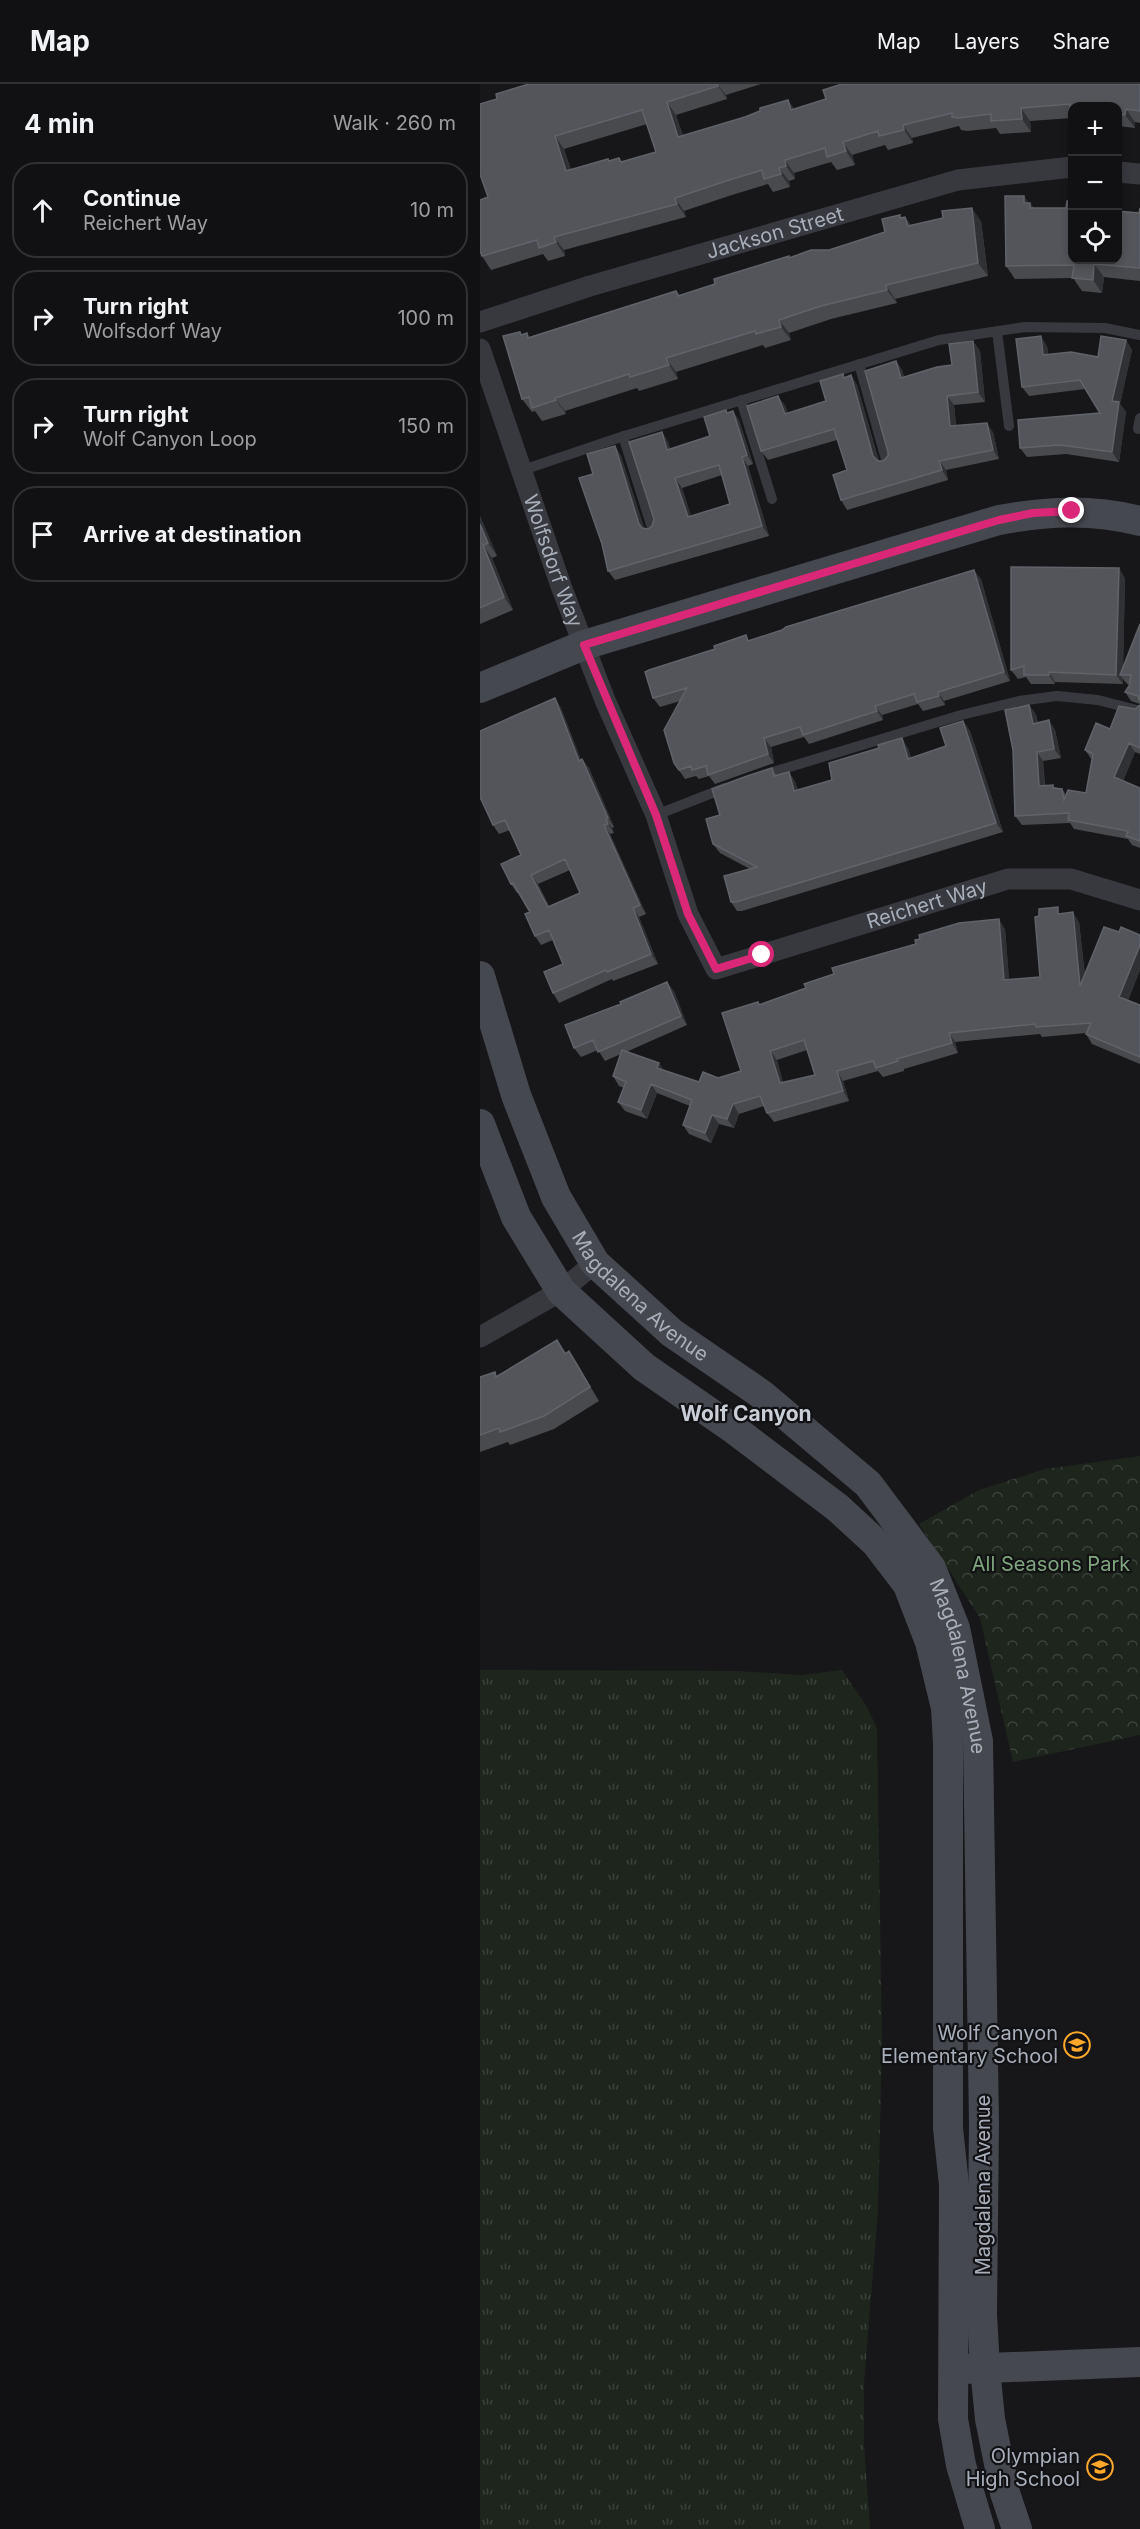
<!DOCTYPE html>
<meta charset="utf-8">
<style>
:root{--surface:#111113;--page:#1e1f21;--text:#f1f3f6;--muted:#9c9da0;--line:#303133}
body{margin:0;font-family:Inter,sans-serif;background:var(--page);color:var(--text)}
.controls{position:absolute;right:18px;top:18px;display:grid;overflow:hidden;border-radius:12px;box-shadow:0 3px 9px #0003}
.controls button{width:54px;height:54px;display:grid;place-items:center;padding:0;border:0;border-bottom:2px solid var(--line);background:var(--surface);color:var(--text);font:30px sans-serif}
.stop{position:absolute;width:18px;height:18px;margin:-14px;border:4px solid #db2777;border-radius:50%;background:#fff}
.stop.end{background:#db2777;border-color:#fff;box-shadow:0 2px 6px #0008}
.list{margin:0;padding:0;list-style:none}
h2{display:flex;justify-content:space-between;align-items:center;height:78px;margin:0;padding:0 24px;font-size:26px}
h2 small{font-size:20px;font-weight:400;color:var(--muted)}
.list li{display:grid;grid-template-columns:39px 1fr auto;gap:18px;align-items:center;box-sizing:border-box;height:96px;margin:0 12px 12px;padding:0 12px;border:2px solid var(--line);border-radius:24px}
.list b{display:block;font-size:22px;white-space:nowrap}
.list p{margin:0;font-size:20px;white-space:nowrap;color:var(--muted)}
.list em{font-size:20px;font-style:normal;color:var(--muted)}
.icon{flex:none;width:33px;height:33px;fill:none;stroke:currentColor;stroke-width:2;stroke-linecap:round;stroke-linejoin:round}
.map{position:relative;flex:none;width:660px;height:2445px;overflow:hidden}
header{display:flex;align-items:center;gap:36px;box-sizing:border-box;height:84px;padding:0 30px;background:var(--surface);border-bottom:2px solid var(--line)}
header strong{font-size:28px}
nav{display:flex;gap:33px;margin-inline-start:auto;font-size:21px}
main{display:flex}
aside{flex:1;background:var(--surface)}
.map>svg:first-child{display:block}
</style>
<header>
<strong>Map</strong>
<nav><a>Map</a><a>Layers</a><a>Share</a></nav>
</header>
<main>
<aside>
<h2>4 min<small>Walk · 260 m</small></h2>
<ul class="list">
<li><svg class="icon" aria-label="ahead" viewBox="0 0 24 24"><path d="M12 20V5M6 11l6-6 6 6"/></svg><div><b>Continue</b><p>Reichert Way</p></div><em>10 m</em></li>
<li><svg class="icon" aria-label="right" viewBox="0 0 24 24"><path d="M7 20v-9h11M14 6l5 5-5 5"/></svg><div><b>Turn right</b><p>Wolfsdorf Way</p></div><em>100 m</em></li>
<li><svg class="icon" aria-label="right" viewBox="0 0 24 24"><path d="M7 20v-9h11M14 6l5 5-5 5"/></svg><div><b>Turn right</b><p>Wolf Canyon Loop</p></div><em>150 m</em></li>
<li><svg class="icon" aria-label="arrive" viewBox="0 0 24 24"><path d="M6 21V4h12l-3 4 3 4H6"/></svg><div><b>Arrive at destination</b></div></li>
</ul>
</aside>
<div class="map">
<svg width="660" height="2445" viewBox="0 0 660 2445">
<defs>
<pattern id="grass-tufts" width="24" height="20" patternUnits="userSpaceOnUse" patternTransform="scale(1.5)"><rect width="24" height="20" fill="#1d251d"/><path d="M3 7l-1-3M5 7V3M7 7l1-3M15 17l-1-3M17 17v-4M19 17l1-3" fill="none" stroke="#3b423c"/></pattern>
<pattern id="forest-crowns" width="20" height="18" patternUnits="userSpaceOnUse" patternTransform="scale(1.5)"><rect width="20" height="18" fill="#1d251d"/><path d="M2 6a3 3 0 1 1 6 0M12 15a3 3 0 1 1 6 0" fill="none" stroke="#3b423c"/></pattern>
</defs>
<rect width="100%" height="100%" fill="#171719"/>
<!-- grass -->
<path fill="url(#grass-tufts)" d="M0,1586L256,1587L322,1591L362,1586L387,1623L397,1644L402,1959L398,2128L384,2299V2360L390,2445H0Z"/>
<!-- forest -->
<path fill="url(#forest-crowns)" d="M660,1372V1651L533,1678L500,1534L439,1440L499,1406L565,1385Z"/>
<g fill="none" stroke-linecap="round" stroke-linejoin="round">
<!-- lane -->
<path stroke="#38393f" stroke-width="10" d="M517,247L529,342
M379,280L407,379
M261,316L292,415
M658,345L660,334
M143,352L173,447
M40,387L141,353L459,256L545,243L625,244L660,251
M283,691L481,631L539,617L577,612L618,616L660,627
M176,731L245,704"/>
<!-- street -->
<g stroke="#38393f" stroke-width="21">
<path d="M638,88L660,90"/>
<path id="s1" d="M0,238L110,202L478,96L592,83"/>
<path id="s2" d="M0,265L81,502L125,616L176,731L208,830L236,885L528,795H591L660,816"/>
<path d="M0,1253L81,1207L115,1179"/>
</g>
<!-- secondary -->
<g stroke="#46484f" stroke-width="30">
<path d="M0,604L104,561L519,436C567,427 612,425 660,437"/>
<path id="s3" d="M0,892L36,1011L76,1113L115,1179L192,1249L281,1310L388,1400L451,1484L475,1544L498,1657L504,2040L502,2230L505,2284L510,2335L525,2409L537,2445"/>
<path d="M0,1040L36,1133L81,1207L164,1283L255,1346L358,1424L396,1459L428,1501L450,1558L466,1624L468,1660V2044L474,2101L473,2335L481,2381L500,2445"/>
<path d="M484,2285L660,2278"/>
</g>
</g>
<!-- wall -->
<path fill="#484a4e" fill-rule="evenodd" d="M49,0H281L246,11L247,15L196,31L203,52L265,33L308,16L314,25L660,0V39L655,38V44L638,42V22H592V34L550,37L551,48L520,50L516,44L487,47L481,46L479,42L432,54L433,59L408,66L405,61L372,71L375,81L357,86L351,78L314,89L315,95L309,97L310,103L293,108L288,100L252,111L204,127L206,133L84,166L85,172L68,177L63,170L11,186L2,172L17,15ZM167,40L176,68L142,78L129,77L91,86L84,65Z
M544,112L548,119H550L592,176L659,129L660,124V197L624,193L622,209L602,207L593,194L535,195L526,182Z
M425,133L431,141L501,137L508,192L415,215L417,219L351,235L309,249L311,256L285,264L283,261L196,288L198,295L159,307L157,304L85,327L86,330L62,337L55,327L52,328L42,315L40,248L42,251L47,249L49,253L196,207L200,211L235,200L310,173L349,166L405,148L421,134Z
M646,256L652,266L640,320L646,328L639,378L586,370L547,373L540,364L620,329L605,305L549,312L542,303L567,262L568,270L618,273Z
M493,257L500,267L505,318L474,321L476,341L513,348L519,375L466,386L468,396L367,426L361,416L367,386L357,356L288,376L281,367L305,321L308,330L346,317L365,293L371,291L377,301L399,377H403L408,372L416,277L422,286L424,293L472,281Z
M248,329L259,336L273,380L268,382L289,452L135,496L128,487L113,390L135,362L141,372L164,444L168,445L172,442L174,435L182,348L188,358L190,365L230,352ZM242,391L250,420L211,432L202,404Z
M0,432L17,472L12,474L33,526L0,540Z
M645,494L643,582L660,540V620L651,617L645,608L649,602L650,600H647L643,595V600L575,598V600H551L546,593L538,595L531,586Z
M501,495L530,597L464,617L465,621L443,627L438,620L402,631L403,636L329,660L324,653L291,663L294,679L235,700L229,692L219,695L216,692L205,695L194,679L200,617L180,623L173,614L270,556Z
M75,614L81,624L101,676L102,675L109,684L134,743L132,744L134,749L130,750L166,830L159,833L178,880L133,897L132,895L79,919L73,909L83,880L73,856L61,861L55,852L50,828L39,809H37L31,800L41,771L30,746L19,750L13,741ZM90,786L100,809L69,822L58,800Z
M549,621L556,631L558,639L575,646L581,674L563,677L565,701L582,705L586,711L606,709L612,676L605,666L660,621V670L655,668L643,697L660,704V764L652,761L648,755L594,745L590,739L542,741L535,732Z
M483,637L490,647L523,748L262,827H257L251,818L270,785L240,769L233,760L240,731L292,684L297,692L309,688L315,698L318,706L352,696L428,664L431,674L466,662Z
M582,829L599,838L605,891L639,848L660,851V886L648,916L660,921V980L612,960L606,950V949L562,953L560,950L475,958L478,969L424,985V987L403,993L398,987L363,997L369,1017L294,1038L287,1029L284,1022L259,1030L254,1044L239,1040L231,1059L209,1050L203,1041L210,1022L177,1009L167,1035L145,1027L138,1018L144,1004L139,1002L133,992L141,970L125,977L118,966L101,973L94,964L194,907L207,941L146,968L179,979L183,986L219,998L238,994L261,987L278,918L280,920L525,845L529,896L560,893ZM327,966L335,991L303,999L297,976Z
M77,1256L86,1269L89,1267L98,1281L119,1317L74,1345L30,1361L28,1358L0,1368V1293L17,1292Z"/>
<!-- shaded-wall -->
<path fill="#303134" d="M237,0L246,11L247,15L238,2Z
M308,16L317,29L311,26Z
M187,18L196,31L207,66L198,53Z
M541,24L550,37L551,48L542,35Z
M646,25L655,38V44L645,31Z
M423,41L432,54L433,59L424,46Z
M75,52L84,65L95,100L86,87Z
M363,58L372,71L375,81L366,67Z
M305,76L314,89L315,95L306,82Z
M299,84L309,97L310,103L301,90Z
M544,112L550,121V119L560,132L544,119Z
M195,114L204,127L206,133L197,120Z
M492,124L501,137L508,192L498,179Z
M425,133L435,146L428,142Z
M74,153L84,166L85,172L76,158Z
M614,180L624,193L622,209L613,196Z
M406,201L415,215L417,219L407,206Z
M299,236L309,249L311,256L301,243Z
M561,252L567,262L570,280L563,271Z
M646,256L652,266L640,320L646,328L639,378L632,368V317Z
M493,257L500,267L505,318L498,308Z
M186,274L196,288L198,295L189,281Z
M416,277L422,286L428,304L421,294Z
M371,291L377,301L400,381L393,372Z
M298,312L305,321L312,340L305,330Z
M467,312L474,321L477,351L470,342Z
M75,314L85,327L86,330L76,316Z
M253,327L259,336L273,380L267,371Z
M507,339L513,348L519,375L513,366Z
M182,348L188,358L194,375L187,366Z
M135,362L141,372L166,449L159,440Z
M262,373L268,382L289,452L282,442Z
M459,377L466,386L468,396L462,386Z
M195,394L202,404L214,442L208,433Z
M0,432L17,472L8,459L0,440Z
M3,461L12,474L33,526L24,513Z
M639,484L645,494L643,591H640L643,595V600L636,591Z
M494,486L501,495L530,597L524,588Z
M569,588L575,598V600L569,591Z
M458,608L464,617L465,621L459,612Z
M75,614L81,624L105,686L99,677Z
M549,621L556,631L560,649L553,640Z
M395,622L402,631L403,636L397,627Z
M569,636L575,646L581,674L574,665Z
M483,637L490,647L523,748L516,739Z
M284,654L291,663L294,679L288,670Z
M422,654L428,664L434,684L428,675Z
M649,659L655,668L641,703L634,693Z
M557,668L563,677L565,711L559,702Z
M102,675L109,684L134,743L128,734Z
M309,688L315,698L321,716L314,707Z
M126,735L132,744L134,749L128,740Z
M124,741L130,750L166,830L160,821Z
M51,791L58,800L74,832L68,823Z
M153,824L159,833L178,880L171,870Z
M593,828L599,838L607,912L600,902Z
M519,835L525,845L530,906L524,896Z
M660,861V886L646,922L639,913Z
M187,898L194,907L207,941L201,932Z
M469,949L475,958L478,969L472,959Z
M290,967L297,976L306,1009L300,999Z
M179,979L185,989L177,984Z
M357,987L363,997L369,1017L363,1007Z
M171,1000L177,1009L167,1035L161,1026Z
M253,1020L259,1030L254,1044L247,1035Z
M232,1031L239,1040L231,1059L225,1049Z
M89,1267L98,1281L119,1317L110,1303Z"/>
<!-- building -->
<path fill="#53555a" stroke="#606369" stroke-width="1.5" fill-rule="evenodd" d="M49,0H237L238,2L187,18L198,53L265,33L280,27V24L308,16L311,26L346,15L343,6L362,0H660V27L646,25L645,31L638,30V22H592V28H589L590,20L541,24L542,35L511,37V30L478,34L472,33V29L423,41L424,46L399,52L398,47L363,58L366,67L347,73L345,64L305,76L306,82L299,84L301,90L284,95L282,86L243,98L195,114L197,120L74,153L76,158L59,164L57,156L2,172L0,167V116L8,113L0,90V20L17,15L16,10ZM162,26L176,68L141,78L139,74L129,77L128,75L86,87L75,52Z
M525,112H544V119H550V124H586L587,117H592V176H638V127L659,129L660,124V184L614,180L613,196L592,194L594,181L526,182Z
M492,124L498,179L406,201L407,206L341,222L299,236L301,243L276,250L275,247L186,274L189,281L150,293L149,290L75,314L76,316L52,324L49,313L42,315L23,252L40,248L41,251L47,249L48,254L196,207L198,212L235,200L234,195L309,172V174L331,166H349L405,148L402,135L420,131V134L425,133L428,142L463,134L462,127Z
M561,252L563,271L591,268L618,273L621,252L646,256L632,317L639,318L632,368L580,361L540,364L538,336L620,329L600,296L542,303L536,255Z
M493,257L498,308L467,312L470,342L507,339L513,366L459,377L462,386L361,416L353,391L367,386L354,345L281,367L267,322L298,312L305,330L346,317L340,297L363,290L364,294L371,291L393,372L398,377H403L408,372V368L385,287L416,277L421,294L457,283L472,281L469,260Z
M246,326L247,329L253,327L267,371L262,373L282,442L128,487L122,460L99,394L113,390L107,370L135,362L159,440L162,444L168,445L172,442L174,435L149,358L182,348L187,366L230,352L224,333ZM239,381L250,420L208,433L195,394Z
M0,440L8,459L3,461L24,513L0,524Z
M531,483L639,484L636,591L569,588V591H544V582L531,586Z
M494,486L524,588L458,608L459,612L437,618L434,610L395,622L397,627L323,651L320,643L284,654L288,670L228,691L226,682L212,686L211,682L199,686L194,679L184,646L207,604L173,614L165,588L169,586L235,565L234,562L266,551L268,557L302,546L306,543Z
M660,540V618L658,612L645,608L649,602L651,591H640Z
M75,614L99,677L102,675L128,734L126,735L128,740L124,741L160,821L153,824L171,870L127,888L126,886L73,909L64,888L83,880L69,846L55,852L45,830L50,828L33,799L31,800L21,780L41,771L25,736L13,741L0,713V647ZM85,775L100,809L68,823L51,791Z
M549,621L553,640L569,636L574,665L557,668L559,702L573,701V704L582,705L584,716L588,706L606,709L613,670L605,666L616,639L630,645L639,622L655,625L660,621V664L649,659L634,693L660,704V757L646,752L648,747L588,736L589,729L535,732L533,666L525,626Z
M483,637L516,739L256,818H251L244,792L277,783L233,760L226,735L240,731L232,705L267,692L292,684L294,692L309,688L314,707L352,696L349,679L399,664L398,661L422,654L428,675L466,662L460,644Z
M578,823V830L593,828L600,902L624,843L639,848L641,843L660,851V861L639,913L660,921V973L606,950L611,939L556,943L555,940L469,949L472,959L417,975L418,977L396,984L393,977L357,987L363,1007L287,1029L280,1012L253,1020L247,1035L232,1031L225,1049L203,1041L212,1016L171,1000L161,1026L138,1018L146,998L133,992L142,966L179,979L177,984L219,998L223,988L238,994L261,987L242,929L278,918L279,921L326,904L324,900L354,890L352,884L436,860L435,856L440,855L439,851L479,839L519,835L524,896L560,893L555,833L559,832V825ZM324,956L335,991L300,999L290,967Z
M187,898L201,932L118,968L113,956L94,964L85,941L141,920L140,918Z
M77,1256L85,1270L89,1267L110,1303L64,1332L20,1348L19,1344L0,1351V1293L15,1288L16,1293Z"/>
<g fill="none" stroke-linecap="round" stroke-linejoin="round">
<!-- route -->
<path stroke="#db2777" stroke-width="8" d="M282,871L236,885L208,830L176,731L104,561L519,436L553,429L592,427"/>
</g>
<!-- icons -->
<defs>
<g id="school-ring" transform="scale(1.35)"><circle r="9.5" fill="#121214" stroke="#fda82b" stroke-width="1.5"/><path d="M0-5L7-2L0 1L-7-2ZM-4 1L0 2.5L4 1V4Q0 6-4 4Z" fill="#fda82b"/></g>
</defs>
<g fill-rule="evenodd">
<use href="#school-ring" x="597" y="1961"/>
<use href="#school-ring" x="620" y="2383"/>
</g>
<g text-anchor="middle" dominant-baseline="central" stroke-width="4.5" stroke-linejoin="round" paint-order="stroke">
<!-- street labels -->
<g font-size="20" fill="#a8afba" stroke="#121214">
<text stroke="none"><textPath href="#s1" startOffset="308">Jackson Street</textPath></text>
<text stroke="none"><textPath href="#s2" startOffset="224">Wolfsdorf Way</textPath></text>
<text stroke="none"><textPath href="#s2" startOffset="885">Reichert Way</textPath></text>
<text stroke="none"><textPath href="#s3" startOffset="366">Magdalena Avenue</textPath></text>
<text stroke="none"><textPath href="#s3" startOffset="870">Magdalena Avenue</textPath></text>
<text transform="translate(503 2101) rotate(-90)">Magdalena Avenue</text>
</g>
<!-- park labels -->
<g font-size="20" fill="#7fa67e" stroke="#121214">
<text x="571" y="1480">All Seasons Park</text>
</g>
<!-- poi labels -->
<g font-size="20" fill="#a8afba" stroke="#121214" text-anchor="end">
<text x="578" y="1949">Wolf Canyon<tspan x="578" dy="23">Elementary School</tspan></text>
<text x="600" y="2372">Olympian<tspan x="600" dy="23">High School</tspan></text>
</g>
<!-- neighbourhood labels -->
<g font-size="21" font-weight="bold" fill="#caced6" stroke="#121214">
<text x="266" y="1329">Wolf Canyon</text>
</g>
</g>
</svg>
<div class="controls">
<button>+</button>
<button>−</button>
<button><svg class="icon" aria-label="locate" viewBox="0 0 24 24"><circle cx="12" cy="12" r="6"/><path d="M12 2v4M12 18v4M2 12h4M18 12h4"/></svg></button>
</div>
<div class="stop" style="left:282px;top:871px"></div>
<div class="stop end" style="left:592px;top:427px"></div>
</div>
</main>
